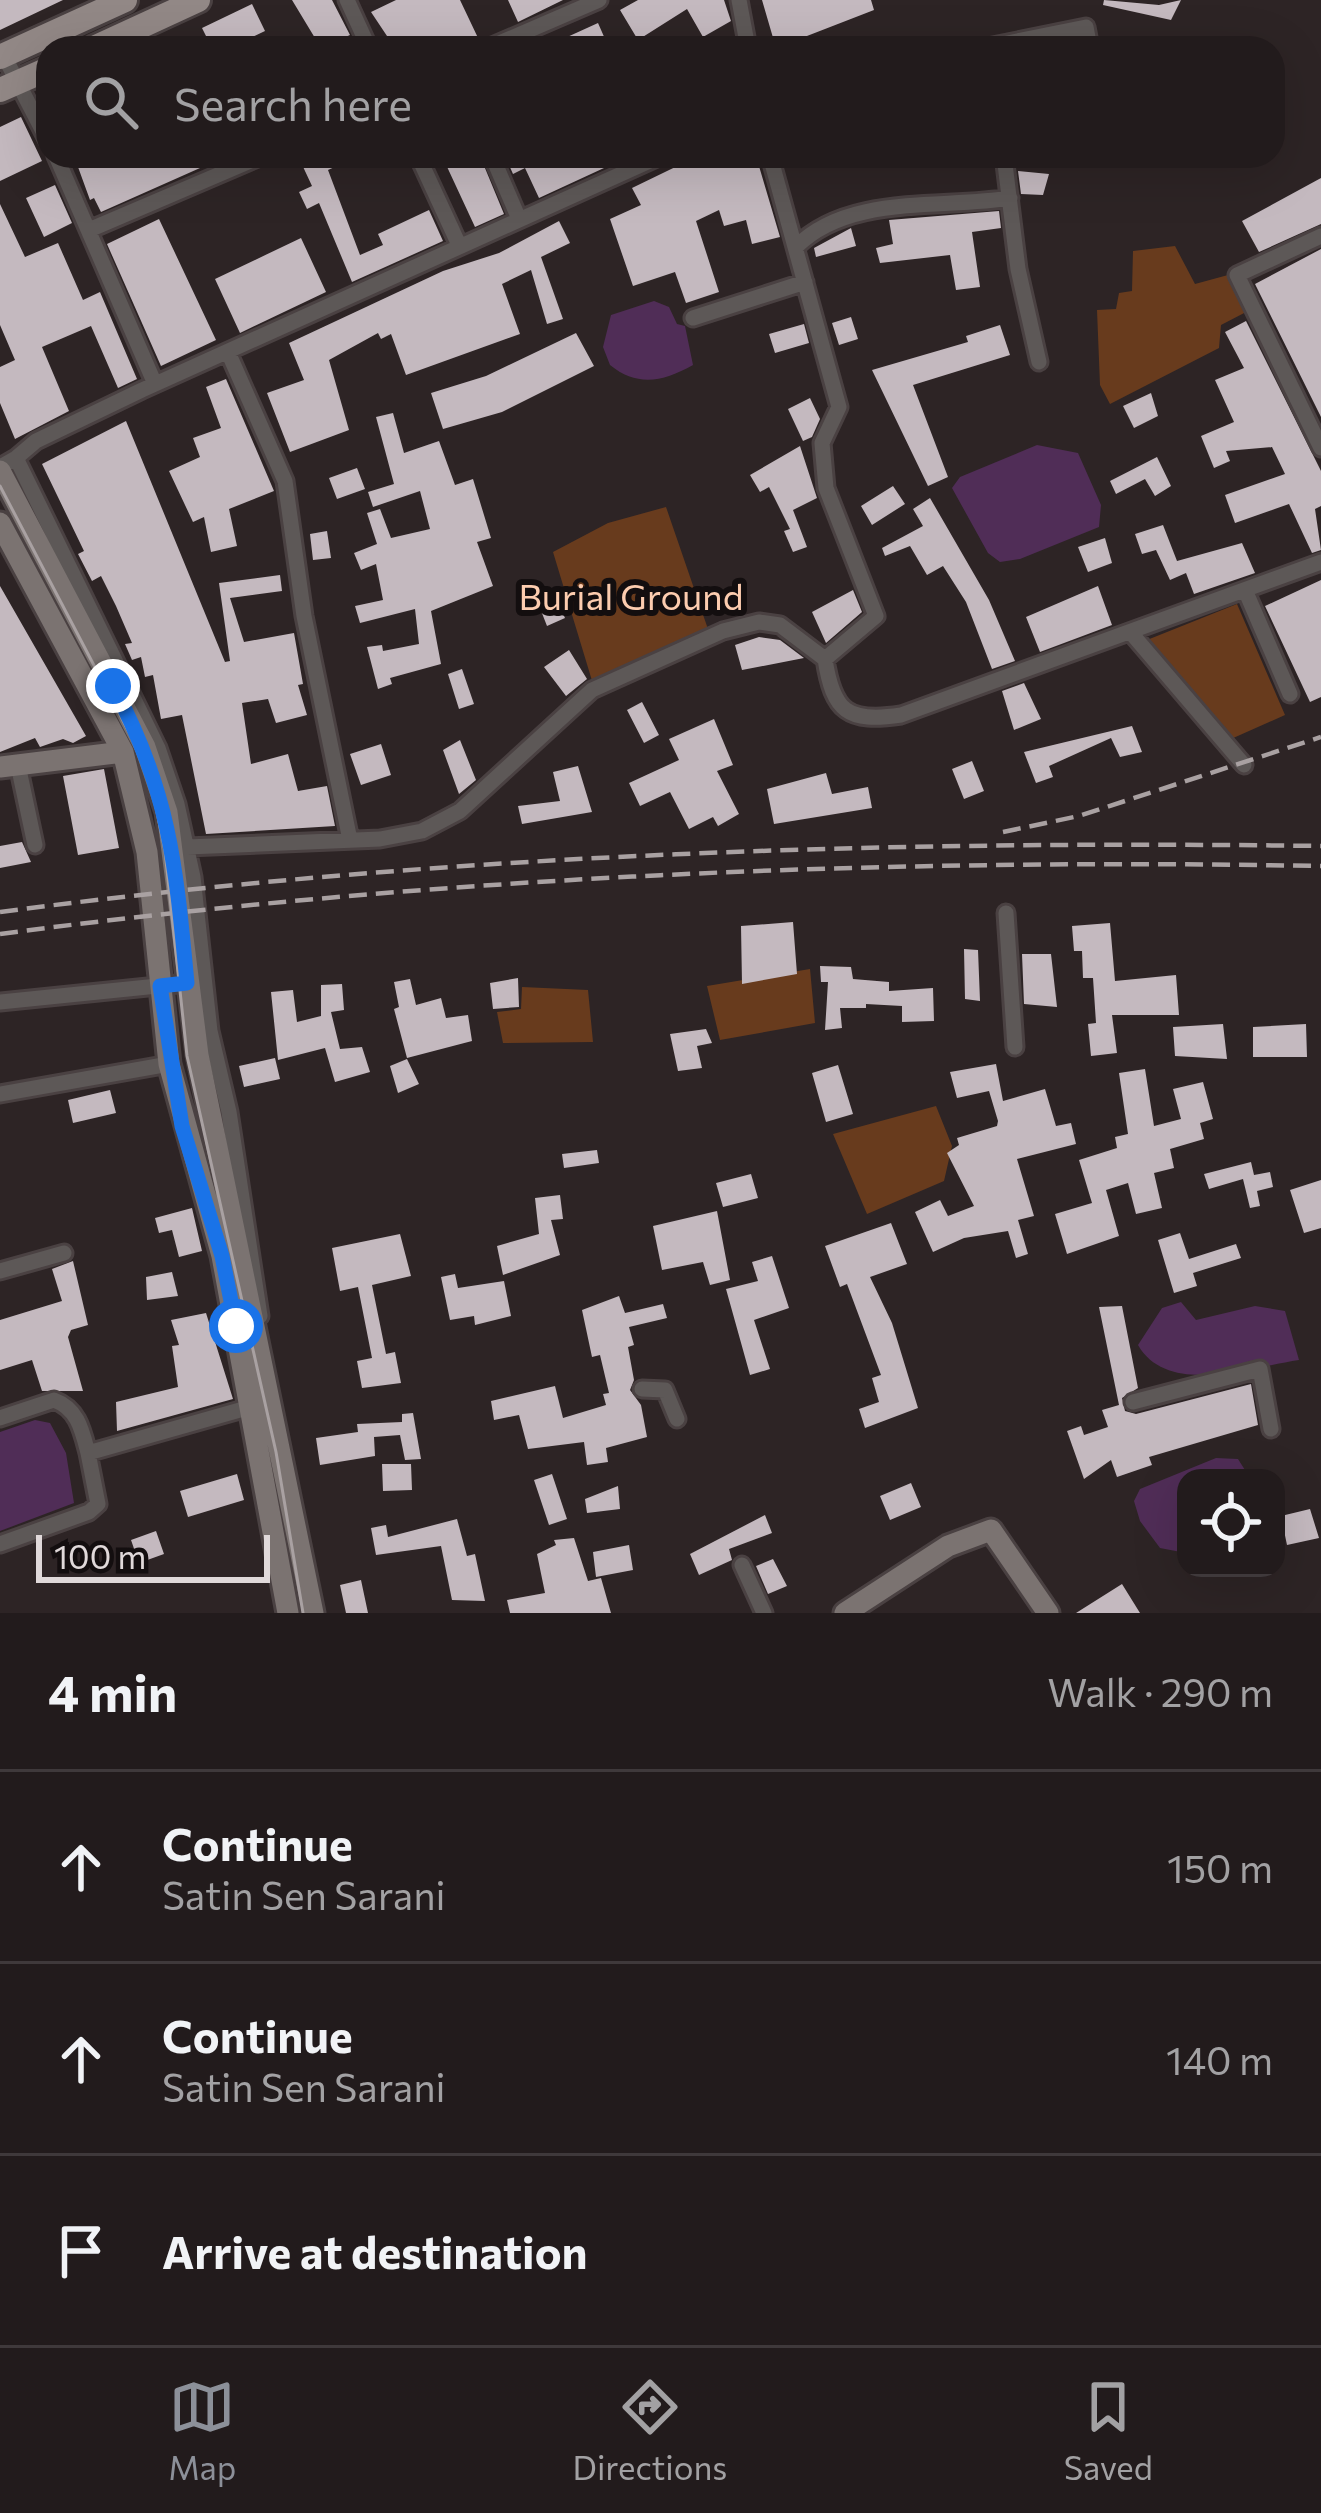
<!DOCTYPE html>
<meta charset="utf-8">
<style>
:root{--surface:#221b1c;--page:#2a2425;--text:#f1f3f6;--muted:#a2a1a3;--line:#3f393b;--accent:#8c9099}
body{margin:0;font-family:Commissioner,sans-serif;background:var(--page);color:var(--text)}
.controls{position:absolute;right:36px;bottom:36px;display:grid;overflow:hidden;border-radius:24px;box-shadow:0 12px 48px #0002}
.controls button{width:108px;height:108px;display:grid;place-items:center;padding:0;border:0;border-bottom:3px solid var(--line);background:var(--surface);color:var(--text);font:60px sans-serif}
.scale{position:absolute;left:36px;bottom:30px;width:234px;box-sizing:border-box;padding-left:12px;border:6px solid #e0d9da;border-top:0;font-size:33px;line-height:42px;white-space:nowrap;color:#e0d9da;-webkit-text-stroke:9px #130e0f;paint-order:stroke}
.stop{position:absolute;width:36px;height:36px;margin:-27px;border:9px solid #1a73e8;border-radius:50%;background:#fff}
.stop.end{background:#1a73e8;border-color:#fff;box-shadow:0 3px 12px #0008}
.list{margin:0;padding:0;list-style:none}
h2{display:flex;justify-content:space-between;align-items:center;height:156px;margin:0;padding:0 48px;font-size:51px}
h2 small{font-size:39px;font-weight:400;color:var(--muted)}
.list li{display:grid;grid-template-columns:78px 1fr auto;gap:36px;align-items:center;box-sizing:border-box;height:192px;padding:0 48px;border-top:3px solid var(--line)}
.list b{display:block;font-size:45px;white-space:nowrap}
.list p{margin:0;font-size:39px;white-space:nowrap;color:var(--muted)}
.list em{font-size:39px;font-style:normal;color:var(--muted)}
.icon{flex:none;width:66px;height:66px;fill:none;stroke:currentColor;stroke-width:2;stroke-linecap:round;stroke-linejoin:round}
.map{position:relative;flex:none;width:1321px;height:1613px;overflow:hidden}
.search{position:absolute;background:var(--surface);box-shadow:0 12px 48px #0002;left:36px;right:36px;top:36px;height:132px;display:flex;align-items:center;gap:30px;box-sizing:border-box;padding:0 42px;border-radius:36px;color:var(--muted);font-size:45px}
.sheet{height:732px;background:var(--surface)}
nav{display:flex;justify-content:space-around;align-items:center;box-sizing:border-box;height:168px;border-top:3px solid var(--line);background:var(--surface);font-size:33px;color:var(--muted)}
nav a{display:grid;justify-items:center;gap:6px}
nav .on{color:var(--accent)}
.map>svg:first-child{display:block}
</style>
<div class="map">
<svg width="1321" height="1613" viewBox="0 0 1321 1613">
<rect width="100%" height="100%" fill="#2d2425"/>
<!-- green -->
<path fill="#683b1d" d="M1175,246L1195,284L1228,275L1248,311L1221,325L1219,348L1110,404L1100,385L1097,310L1116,309L1119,293L1132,291L1133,251Z
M666,507L709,632L593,684L553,552L608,523Z
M1237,604L1285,715L1231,739L1142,642Z
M810,969L815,1023L720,1040L707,986Z
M522,987L588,990L593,1042L503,1043L497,1012L521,1009Z
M936,1106L952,1146L944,1181L867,1214L833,1134Z"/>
<!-- water -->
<path fill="#502d57" d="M654,301L669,307L677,324L685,326L693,365C663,382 637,387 610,365L603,347L611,315Z
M1037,445L1078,453L1101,505L1099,527L1020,559L1000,562L988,553L952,488L960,477Z
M1181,1302L1196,1320L1255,1306L1285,1311L1299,1360C1251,1367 1168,1397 1138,1345L1162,1308Z
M35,1420L50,1423L66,1453L74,1503L0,1531V1432Z
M1216,1458L1238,1459L1250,1478H1186V1553L1160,1548L1140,1521L1134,1501L1140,1489Z"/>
<!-- building -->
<path fill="#c4b9bf" d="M0,0H63L0,30Z
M292,0H332L350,35L321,48Z
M396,0H460L479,40L464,48H395L371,12Z
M508,0H563L518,22Z
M638,0H724L731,21L703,37L687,9L638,40L620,10Z
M762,0H871L874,10L776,48Z
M1104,0L1159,5L1181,0L1171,20L1103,5Z
M252,4L265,31L229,48H212L202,28Z
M598,23L609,48H543Z
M21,117L42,161L0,181V127Z
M74,156H227L101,212L94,198L90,200Z
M298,156H359L328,170L360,255L383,245L378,234L429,210L443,241L352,282L319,203L307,209L299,192L312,186Z
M442,156H480L504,214L475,227Z
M505,156H564L568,163L583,156H630L539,198L525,168L513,174Z
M698,156H756L780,237L752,244L746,220L724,226L719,210L696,221L719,292L686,303L675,272L633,286L610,219L641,205L632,188Z
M1018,171L1049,174L1043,195L1021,194Z
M1321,178V224L1259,252L1242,221Z
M55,185L72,223L44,237L26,198Z
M0,204L25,257L58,243L83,300L100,292L137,379L118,388L91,326L42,347L69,411L15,439L0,403V367L15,360L0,325Z
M999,211L1001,228L972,232L980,287L956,290L950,255L880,263L876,248L893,244L889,220Z
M159,219L216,340L161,366L107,244Z
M559,221L570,243L541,257L563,319L547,324L531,270L502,284L520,334L406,375L391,334L381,339L378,333L329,360L349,430L290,452L267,393L304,380L289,343L443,271L499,253Z
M851,228L856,246L816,257L814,248Z
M301,238L326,292L240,333L215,279Z
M1321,249V417L1255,284Z
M851,317L858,339L839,345L832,323Z
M1246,321L1321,471V506L1315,509L1321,550L1312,553L1289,504L1235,523L1225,495L1285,474L1272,447L1226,451L1230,461L1214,468L1201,436L1234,422L1215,380L1244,368L1225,332Z
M804,324L809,343L775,353L769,334Z
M1000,325L1010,355L913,385L948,477L928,486L872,370L968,342L966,336Z
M576,333L594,366L502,412L443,429L431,393L486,376Z
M226,379L274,491L229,509L237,546L211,552L204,517L193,522L169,471L200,457L193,438L221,428L206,387Z
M1151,393L1158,416L1134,428L1123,406Z
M810,398L820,419L812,437L803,441L788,409Z
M393,413L404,453L439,441L455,485L473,479L491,538L477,542L493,586L431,611L441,664L390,678L392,684L378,689L367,647L382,645L383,651L419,644L415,609L360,623L355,606L383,600L376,564L361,570L354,553L377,544L367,513L380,509L391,538L430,529L420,491L373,507L368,492L394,484L376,417Z
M126,421L225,662L230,661L219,583L280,575L282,591L230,598L244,642L294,633L303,684L298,685L307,715L276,723L268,699L242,703L251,764L288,754L298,791L327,786L335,826L206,834L182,715L161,719L153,675L145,677L141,657L132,660L125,644L132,643L116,606L101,576L92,581L78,554L84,551L42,464Z
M800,446L817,498L793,510L807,547L793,552L784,531L790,529L769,487L760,492L750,475Z
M1157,457L1171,486L1155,496L1145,479L1116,494L1110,481Z
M357,468L365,489L337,499L329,478Z
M893,486L905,504L872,525L861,506Z
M930,498L989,600L1015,661L992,669L966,602L943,566L927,575L910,546L885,556L882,548L923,526L913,509Z
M1163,525L1177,561L1242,543L1255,573L1194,594L1186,573L1170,580L1156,550L1142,554L1135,534Z
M327,531L331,558L313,560L310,534Z
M1105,538L1112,563L1088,572L1078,547Z
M1321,580V697L1310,702L1265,606Z
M0,586L86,736L73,743L63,739L40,747L35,738L0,752Z
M1098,586L1112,625L1040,652L1026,617Z
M853,590L862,612L826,643L812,612Z
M555,596L565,618L547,626L538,603Z
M759,637L780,640L804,658L742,670L735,645Z
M569,650L587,679L566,696L544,667Z
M462,669L474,704L459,709L448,674Z
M1024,683L1041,719L1014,730L1002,691Z
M642,702L659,735L644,743L627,710Z
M714,719L733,765L717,771L739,814L718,826L713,817L689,829L670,792L640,806L629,783L679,760L669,739Z
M1132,726L1142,752L1120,757L1111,738L1049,766L1053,777L1036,783L1024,752Z
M460,740L476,780L459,794L443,750Z
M381,744L391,775L361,785L350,754Z
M972,761L984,791L964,799L952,769Z
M578,766L592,812L522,824L518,806L560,801L553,772Z
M104,769L119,848L78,855L63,776Z
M826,773L832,794L868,787L872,808L774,824L767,789Z
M22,842L31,862L0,868V846Z
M793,922L797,974L742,984L741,926Z
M1110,923L1115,981L1176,975L1179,1015H1112L1117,1053L1091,1056L1088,1024L1096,1023L1093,978H1083L1082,951H1074L1072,926Z
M964,949L978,950L980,1001L965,999Z
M1022,954H1051L1057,1007L1024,1004Z
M820,966L851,967L853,979L889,982V991L933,988L934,1021L902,1022V1006L866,1004V1008H840L842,1028L825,1030L828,982H821Z
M518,978L519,1007L493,1009L490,983Z
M410,979L416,1005L441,998L446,1018L468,1015L472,1041L407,1058L394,1009L399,1007L394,982Z
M342,984L344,1010L331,1012L340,1049L362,1047L370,1072L335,1082L325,1048L278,1060L271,992L293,990L297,1022L321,1016V985Z
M1223,1024L1227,1059L1175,1056L1173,1027Z
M1306,1024L1307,1057H1253V1027Z
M706,1029L712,1043L697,1046L702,1068L678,1071L670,1034Z
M275,1058L280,1079L244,1087L239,1066Z
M407,1059L419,1084L398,1093L390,1066Z
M996,1064L1003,1101L1045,1089L1056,1126L1071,1123L1076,1144L1017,1159L1034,1216L1018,1220L1028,1254L1016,1258L1008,1231L964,1238L933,1252L915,1212L940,1200L948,1216L974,1206L947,1153L959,1145L957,1138L997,1126L998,1121L989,1091L957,1098L950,1072Z
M838,1065L853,1114L826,1122L812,1073Z
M1145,1069L1154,1126L1181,1119L1173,1089L1203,1082L1213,1119L1200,1123L1204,1139L1170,1149L1174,1168L1154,1173L1162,1208L1136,1214L1128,1183L1106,1190L1119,1236L1067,1254L1055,1214L1092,1203L1079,1160L1117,1148L1115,1137L1128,1134L1119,1073Z
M110,1090L116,1113L73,1123L68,1100Z
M597,1150L599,1163L564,1168L562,1154Z
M1251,1162L1254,1175L1270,1172L1273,1187L1257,1191L1260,1206L1250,1208L1243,1179L1209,1189L1204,1174Z
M751,1174L758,1198L723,1207L716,1183Z
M1321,1180V1228L1304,1233L1290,1190Z
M560,1195L563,1219L551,1220L560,1255L503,1275L497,1246L539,1234L535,1198Z
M192,1208L202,1251L179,1257L172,1230L159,1233L155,1218Z
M717,1211L730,1280L710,1285L703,1262L662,1270L653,1226Z
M891,1223L907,1264L870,1277L892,1323L918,1408L865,1428L859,1409L879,1402L872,1378L881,1375L847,1284L840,1287L825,1246Z
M1180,1233L1189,1259L1236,1244L1241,1258L1193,1273L1197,1286L1174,1293L1158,1240Z
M400,1234L411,1276L372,1285L386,1354L395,1352L401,1383L362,1388L357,1361L372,1358L358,1287L340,1291L332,1248Z
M772,1256L789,1308L754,1320L770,1369L750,1375L726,1289L758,1281L752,1262Z
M73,1261L88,1325L71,1330L68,1337L83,1391H42L32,1360L0,1370V1320L62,1301L52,1269Z
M172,1272L178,1296L147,1300L146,1277Z
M455,1274L458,1288L504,1281L511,1316L475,1325L474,1316L450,1320L441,1277Z
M619,1296L625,1313L663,1304L667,1318L629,1327L634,1345L628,1347L634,1380L630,1390L641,1405L647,1437L606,1448L608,1462L587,1465L584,1442L528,1449L519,1415L494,1420L491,1401L555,1386L563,1418L606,1405L603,1394L609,1393L600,1355L592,1357L582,1310Z
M1122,1306L1138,1388L1122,1398L1125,1411L1136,1414L1251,1384L1258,1425L1149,1457L1152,1465L1117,1477L1111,1460L1084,1479L1067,1431L1081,1426L1084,1435L1108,1427L1102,1410L1119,1405L1099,1307Z
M206,1313L233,1399L117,1431L116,1402L178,1387L172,1346L179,1345L171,1320Z
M413,1413L421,1459L405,1460L400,1435L374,1437L375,1456L320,1465L316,1438L358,1432L357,1424L402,1422V1414Z
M382,1464H411L412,1490L383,1491Z
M237,1474L244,1500L188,1517L180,1491Z
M552,1474L567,1519L549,1525L534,1480Z
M911,1483L921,1507L890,1520L880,1496Z
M618,1486L620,1509L587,1513L585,1499Z
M1310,1509L1319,1538L1287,1545L1281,1516Z
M765,1515L772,1533L729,1549L732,1560L699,1575L690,1554Z
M457,1519L467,1556L475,1554L485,1601L452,1600L441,1546L376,1555L371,1528L386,1525L388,1537Z
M156,1531L164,1554L139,1563L131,1540Z
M574,1538L588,1581L601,1578L611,1613H510L507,1600L545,1593L537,1554L556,1545L554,1540Z
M629,1545L633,1570L596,1577L593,1552Z
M773,1559L787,1586L768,1594L756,1566Z
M361,1580L368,1613H346L340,1585Z
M1122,1584L1140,1613H1076Z"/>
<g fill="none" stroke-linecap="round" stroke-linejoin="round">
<!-- street casing -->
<g stroke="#4a4142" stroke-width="21">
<path id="street" d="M347,0L369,48
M739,0L748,48
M488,48L599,0
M983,48L1086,27L1090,48
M4,56L48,141
M56,156L155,384
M418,156L459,245
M492,156L519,219
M770,156L839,407L822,443L826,488L876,616L825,659C833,712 848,723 901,715L1321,562
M1004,156L1018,269L1039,362
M89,230L262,156
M1321,236L1237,275L1321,448
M796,247C848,194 942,209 1010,198
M693,318L805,282
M228,352L285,481L304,616L350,840
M16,458L36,441L142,390L661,156
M0,467L16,458L158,748L177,804L193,877L210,1031L229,1112L260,1316
M1245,590L1290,694
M1132,634L1244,765
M18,765L35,845
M187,847L380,839L422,831L460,811L592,690L723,631L759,622L780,625L825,659
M1006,913L1015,1047
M0,1002L187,983
M0,1094L169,1064
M0,1271L64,1253
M642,1389L665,1390L677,1419
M1133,1402L1260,1369L1271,1429
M0,1418L54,1400C78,1409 82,1430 88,1453
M0,1544L89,1512L98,1504L88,1453L254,1406
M742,1565L764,1613"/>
</g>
<!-- secondary casing -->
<g stroke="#4a4142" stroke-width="27">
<path id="secondary" d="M0,471L145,747L167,812L198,1055L313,1613
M0,523L123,752L147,852L169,1064L222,1256L288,1613
M0,767L123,752
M845,1613L948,1546L991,1530L1048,1613"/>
</g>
<!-- primary casing -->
<g stroke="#4a4142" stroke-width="30">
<path id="primary" d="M94,48L198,0
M0,57L125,0
M0,90L48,69"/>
</g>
<!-- street -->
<use href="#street" stroke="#5d5857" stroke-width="15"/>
<!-- secondary -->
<use href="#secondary" stroke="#7b7371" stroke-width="21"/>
<!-- primary -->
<use href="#primary" stroke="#928886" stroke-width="24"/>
<!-- tram -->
<path stroke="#a9a1a2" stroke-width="3" d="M0,486L131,736L152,788L165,851L187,1056L276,1452L303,1613"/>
<!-- rail -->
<path stroke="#a9a1a2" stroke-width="4.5" stroke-dasharray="18 9" stroke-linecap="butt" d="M1003,832L1079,816L1321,737
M0,912C439,854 879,840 1321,846
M0,934C437,876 881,858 1321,866"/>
</g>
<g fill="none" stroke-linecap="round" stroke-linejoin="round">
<!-- route -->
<path stroke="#1a73e8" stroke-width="15" d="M113,686C170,792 176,867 187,983L160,986L182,1126L222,1256L236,1326"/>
</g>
<g text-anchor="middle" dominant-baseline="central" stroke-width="12" stroke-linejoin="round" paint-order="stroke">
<!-- park labels -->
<g font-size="36" fill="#fcccaf" stroke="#130e0f">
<text x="631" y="595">Burial Ground</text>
</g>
</g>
</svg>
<div class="controls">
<button><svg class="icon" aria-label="locate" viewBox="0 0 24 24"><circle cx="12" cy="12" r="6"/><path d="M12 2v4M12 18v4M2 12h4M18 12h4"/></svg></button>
</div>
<div class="scale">100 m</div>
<div class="stop" style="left:236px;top:1326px"></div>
<div class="stop end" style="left:113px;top:686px"></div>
<div class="search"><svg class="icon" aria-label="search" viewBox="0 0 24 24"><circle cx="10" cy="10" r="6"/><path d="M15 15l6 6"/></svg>Search here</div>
</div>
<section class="sheet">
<h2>4 min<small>Walk · 290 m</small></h2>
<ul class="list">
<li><svg class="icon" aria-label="ahead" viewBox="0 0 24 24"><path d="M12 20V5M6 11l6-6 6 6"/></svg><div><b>Continue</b><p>Satin Sen Sarani</p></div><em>150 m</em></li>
<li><svg class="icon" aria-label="ahead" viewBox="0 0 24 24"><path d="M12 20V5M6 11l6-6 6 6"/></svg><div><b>Continue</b><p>Satin Sen Sarani</p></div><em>140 m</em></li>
<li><svg class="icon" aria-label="arrive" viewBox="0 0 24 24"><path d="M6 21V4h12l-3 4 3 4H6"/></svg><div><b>Arrive at destination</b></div></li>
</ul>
</section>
<nav>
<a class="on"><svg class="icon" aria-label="map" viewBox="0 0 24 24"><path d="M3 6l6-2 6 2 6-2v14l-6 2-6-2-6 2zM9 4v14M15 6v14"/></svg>Map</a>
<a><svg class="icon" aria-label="directions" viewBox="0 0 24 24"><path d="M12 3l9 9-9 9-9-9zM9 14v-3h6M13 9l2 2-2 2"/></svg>Directions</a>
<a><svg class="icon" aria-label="saved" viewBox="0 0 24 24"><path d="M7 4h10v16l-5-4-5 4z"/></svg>Saved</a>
</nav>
